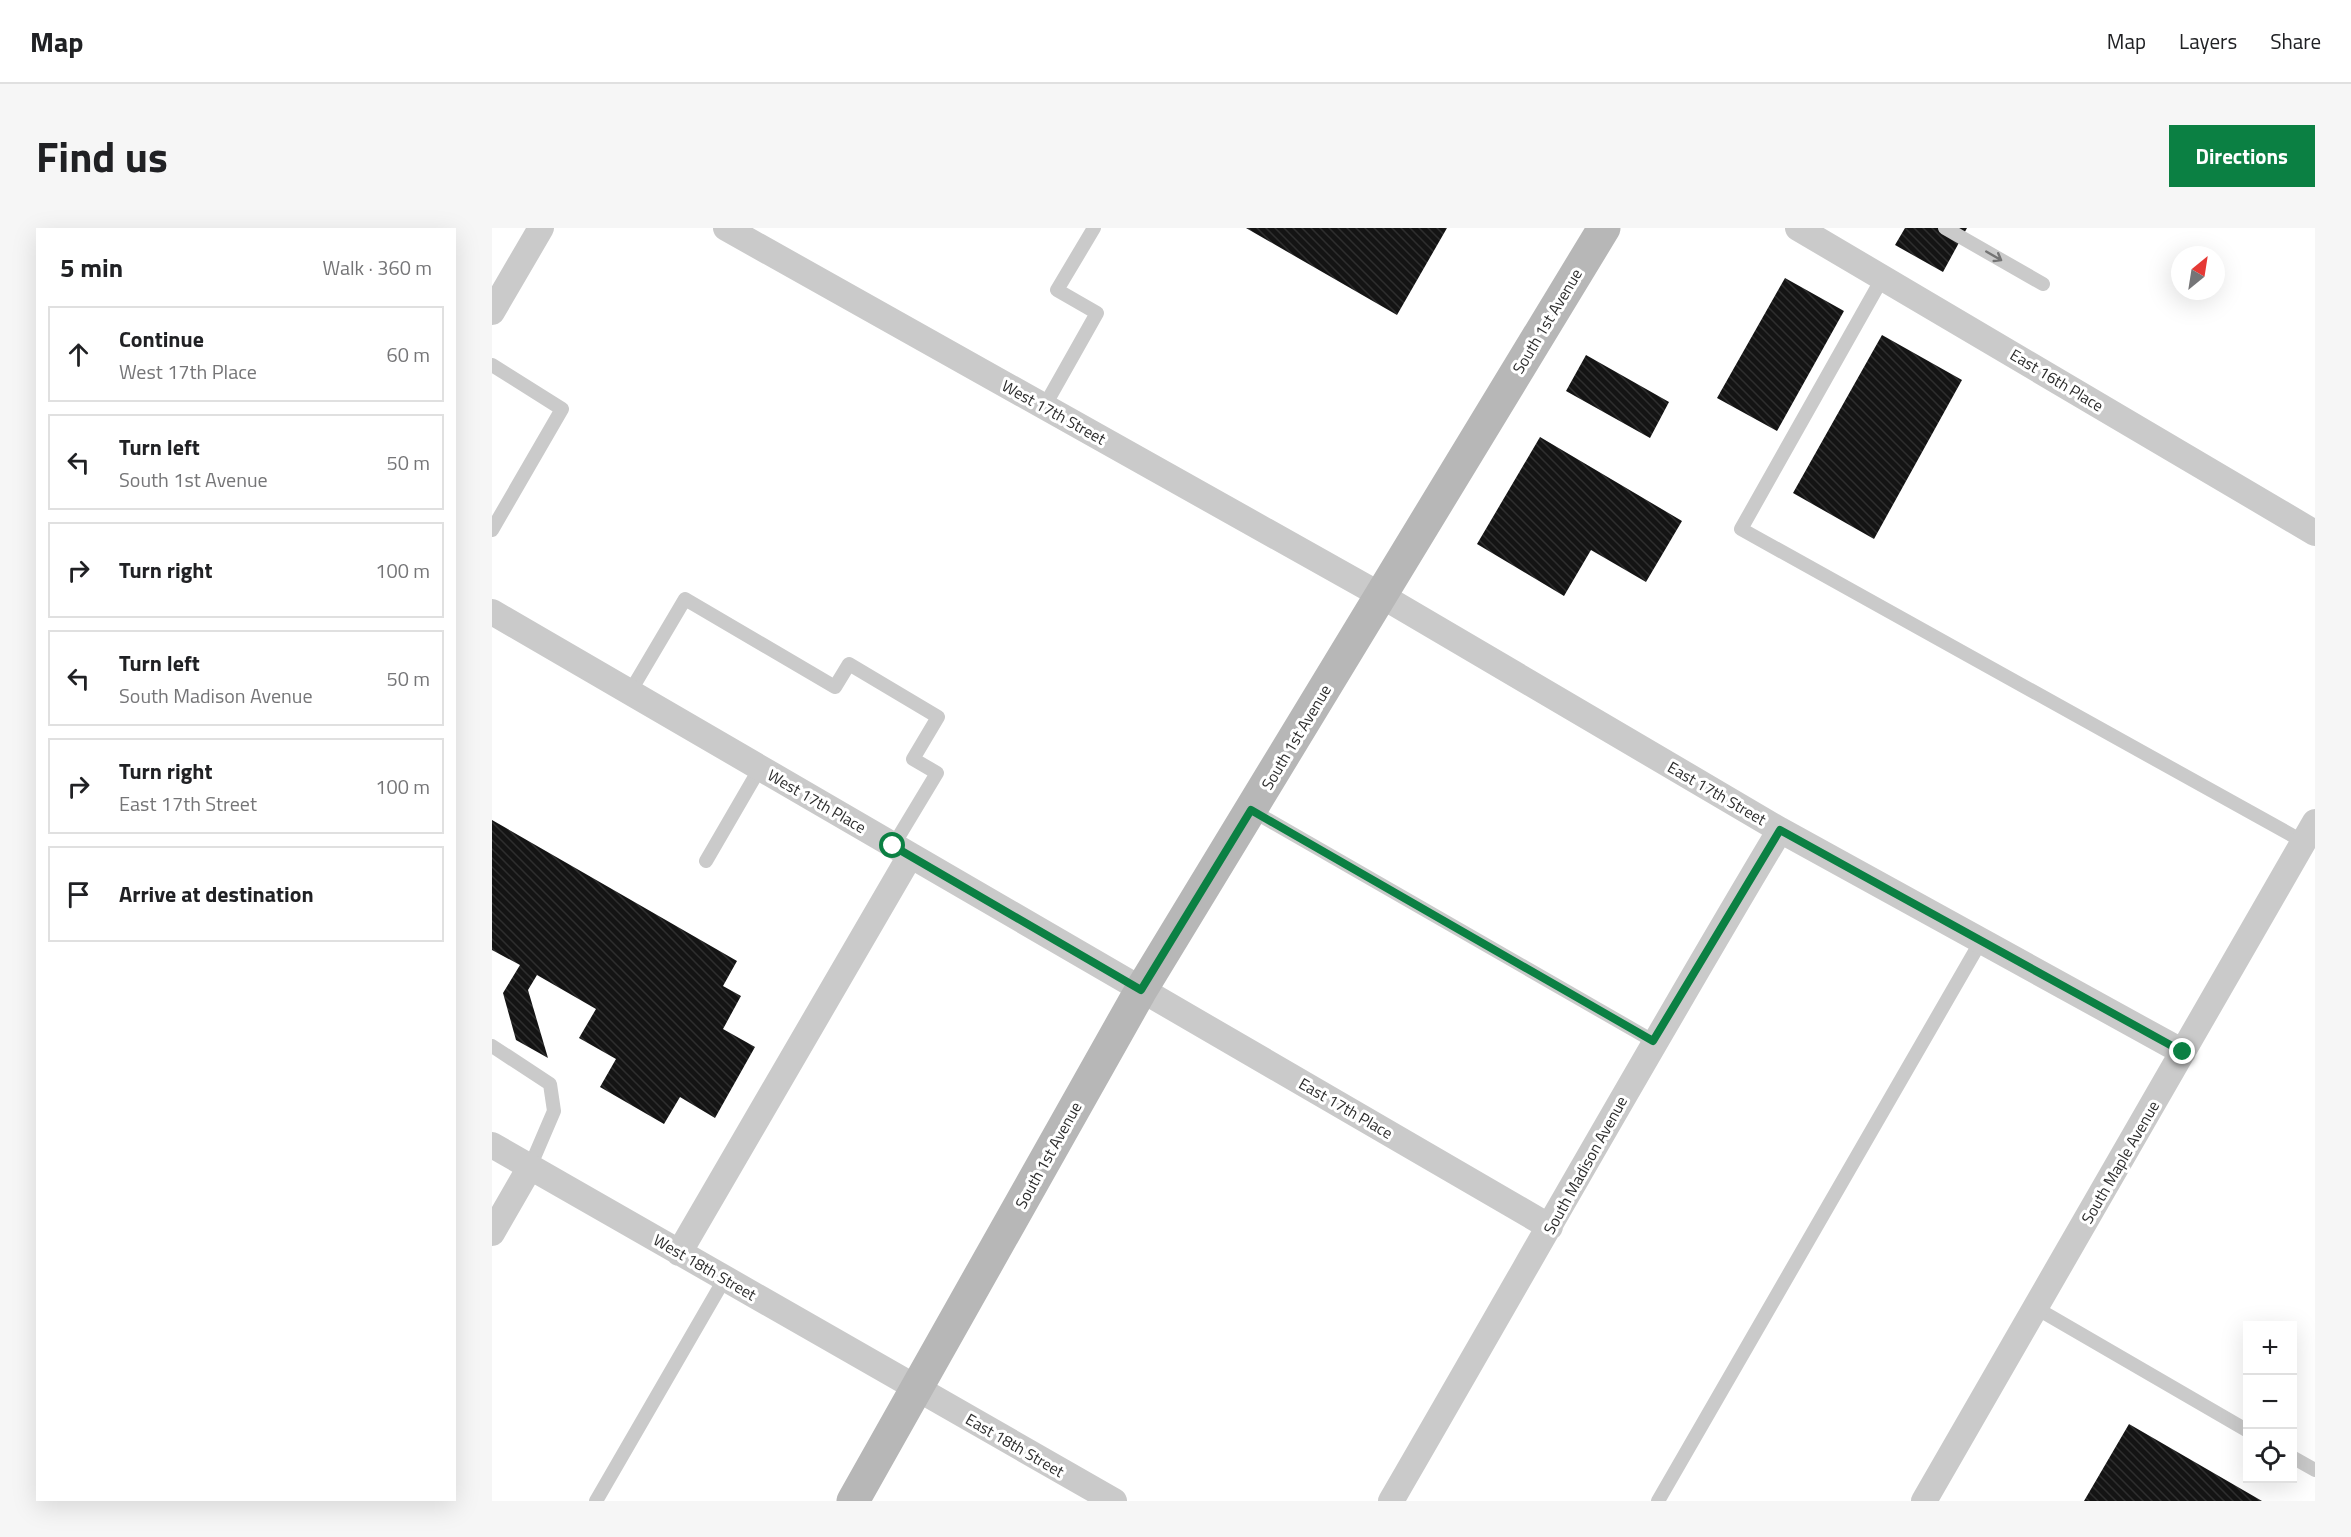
<!DOCTYPE html>
<meta charset="utf-8">
<style>
:root{--surface:#fff;--page:#f6f6f6;--text:#202124;--muted:#757577;--line:#e0e0e0;--accent:#0b8043}
body{margin:0;font-family:"Titillium Web",sans-serif;background:var(--page);color:var(--text)}
.controls{position:absolute;right:18px;bottom:18px;display:grid;overflow:hidden;border-radius:0px;box-shadow:0 6px 24px #0002}
.controls button{width:54px;height:54px;display:grid;place-items:center;padding:0;border:0;border-bottom:2px solid var(--line);background:var(--surface);color:var(--text);font:30px sans-serif}
.compass{position:absolute;left:1679px;top:18px;width:54px;height:54px;border-radius:50%;background:var(--surface);box-shadow:0 6px 24px #0002;rotate:30deg}
.stop{position:absolute;width:18px;height:18px;margin:-14px;border:4px solid #0b8043;border-radius:50%;background:#fff}
.stop.end{background:#0b8043;border-color:#fff;box-shadow:0 2px 6px #0008}
.list{margin:0;padding:0;list-style:none}
h2{display:flex;justify-content:space-between;align-items:center;height:78px;margin:0;padding:0 24px;font-size:26px}
h2 small{font-size:20px;font-weight:400;color:var(--muted)}
.list li{display:grid;grid-template-columns:39px 1fr auto;gap:18px;align-items:center;box-sizing:border-box;height:96px;margin:0 12px 12px;padding:0 12px;border:2px solid var(--line);border-radius:0px}
.list b{display:block;font-size:22px;white-space:nowrap}
.list p{margin:0;font-size:20px;white-space:nowrap;color:var(--muted)}
.list em{font-size:20px;font-style:normal;color:var(--muted)}
.icon{flex:none;width:33px;height:33px;fill:none;stroke:currentColor;stroke-width:2;stroke-linecap:round;stroke-linejoin:round}
.map{position:relative;flex:none;width:1823px;height:1273px;overflow:hidden;border-radius:0px}
header{display:flex;align-items:center;gap:36px;box-sizing:border-box;height:84px;padding:0 30px;background:var(--surface);border-bottom:2px solid var(--line)}
header strong{font-size:28px}
nav{display:flex;gap:33px;margin-inline-start:auto;font-size:21px}
.intro{display:flex;align-items:center;justify-content:space-between;box-sizing:border-box;height:144px;padding:0 36px}
h1{margin:0;font-size:42px}
.button{padding:15px 27px;border-radius:0px;background:var(--accent);color:#fff;font-size:21px;font-weight:700}
main{display:flex;gap:36px;padding:0 36px}
aside{flex:1;background:var(--surface);border-radius:0px;box-shadow:0 6px 24px #0002}
.map>svg:first-child{display:block}
</style>
<header>
<strong>Map</strong>
<nav><a>Map</a><a>Layers</a><a>Share</a></nav>
</header>
<div class="intro"><h1>Find us</h1><a class="button">Directions</a></div>
<main>
<aside>
<h2>5 min<small>Walk · 360 m</small></h2>
<ul class="list">
<li><svg class="icon" aria-label="ahead" viewBox="0 0 24 24"><path d="M12 20V5M6 11l6-6 6 6"/></svg><div><b>Continue</b><p>West 17th Place</p></div><em>60 m</em></li>
<li><svg class="icon" aria-label="left" viewBox="0 0 24 24"><path d="M17 20v-9H6M10 6l-5 5 5 5"/></svg><div><b>Turn left</b><p>South 1st Avenue</p></div><em>50 m</em></li>
<li><svg class="icon" aria-label="right" viewBox="0 0 24 24"><path d="M7 20v-9h11M14 6l5 5-5 5"/></svg><div><b>Turn right</b></div><em>100 m</em></li>
<li><svg class="icon" aria-label="left" viewBox="0 0 24 24"><path d="M17 20v-9H6M10 6l-5 5 5 5"/></svg><div><b>Turn left</b><p>South Madison Avenue</p></div><em>50 m</em></li>
<li><svg class="icon" aria-label="right" viewBox="0 0 24 24"><path d="M7 20v-9h11M14 6l5 5-5 5"/></svg><div><b>Turn right</b><p>East 17th Street</p></div><em>100 m</em></li>
<li><svg class="icon" aria-label="arrive" viewBox="0 0 24 24"><path d="M6 21V4h12l-3 4 3 4H6"/></svg><div><b>Arrive at destination</b></div></li>
</ul>
</aside>
<div class="map">
<svg width="1823" height="1273" viewBox="0 0 1823 1273">
<defs>
<pattern id="building-back-hatch" width="6" height="6" patternUnits="userSpaceOnUse" patternTransform="scale(1.5)"><rect width="6" height="6" fill="#141414"/><path d="M-1 5l2 2M0 0l6 6M5-1l2 2" fill="none" stroke="#2e2e2e"/></pattern>
</defs>
<rect width="100%" height="100%" fill="#fff"/>
<!-- building -->
<path fill="url(#building-back-hatch)" d="M754,0H955L905,87Z
M1413,0H1475L1451,44L1403,17Z
M1293,50L1352,83L1285,203L1225,170Z
M1390,107L1470,152L1382,311L1301,265Z
M1094,127L1177,174L1158,210L1074,163Z
M1048,209L1190,293L1154,354L1099,322L1072,368L985,316Z
M0,592L245,733L231,758L249,768L231,801L263,819L223,890L188,869L172,896L108,859L124,831L87,810L104,781L45,747L36,762L56,830L24,812L11,765L28,737L0,722Z
M1637,1196L1770,1273H1592Z"/>
<g fill="none" stroke-linecap="round" stroke-linejoin="round">
<!-- lane -->
<path stroke="#cacaca" stroke-width="14" d="M1453,0L1551,56
M1391,49L1249,301L1812,614
M0,137L70,181L0,302
M552,179L605,85L565,62L602,0
M138,464L193,371L343,459L357,436L446,489L421,531L445,545L401,618
M759,582L1161,813
M214,633L268,540
M0,818L58,856L62,883L38,939
M1544,1080L1756,1203
M1800,1229L1823,1242
M104,1273L233,1050
M1166,1273L1489,713"/>
<!-- street -->
<path stroke="#cacaca" stroke-width="26" d="M234,0L890,368L1288,602L1691,824
M1306,0L1823,305
M0,84L49,0
M0,384L1058,999
M0,917L622,1273
M0,1005L38,939
M187,1025L418,628
M899,1273C1029,1049 1155,824 1288,602
M1432,1273L1823,594"/>
<!-- secondary -->
<path stroke="#b7b7b7" stroke-width="33" d="M361,1273L649,762L1112,0"/>
</g>
<!-- one-way arrows -->
<defs><path id="oneway-shaft" d="M-6 0H5M1.5-3L5.5 0L1.5 3" fill="none" stroke-width="1.6" stroke-linecap="round" stroke-linejoin="round" transform="scale(1.5)"/></defs>
<use stroke="#747474" href="#oneway-shaft" transform="translate(1502 28) rotate(30)"/>
<g fill="none" stroke-linecap="round" stroke-linejoin="round">
<!-- route -->
<path stroke="#0b8043" stroke-width="8" d="M401,618L649,762L759,582L1161,813L1288,602L1691,824"/>
</g>
<g text-anchor="middle" dominant-baseline="central" stroke-width="6" stroke-linejoin="round" paint-order="stroke">
<!-- street labels -->
<g font-size="16" fill="#2d2d2d" stroke="#fff">
<text transform="translate(1055 93) rotate(-59)">South 1st Avenue</text>
<text transform="translate(1565 152) rotate(31)">East 16th Place</text>
<text transform="translate(562 184) rotate(29)">West 17th Street</text>
<text transform="translate(804 509) rotate(-59)">South 1st Avenue</text>
<text transform="translate(1225 565) rotate(30)">East 17th Street</text>
<text transform="translate(325 573) rotate(30)">West 17th Place</text>
<text transform="translate(854 880) rotate(30)">East 17th Place</text>
<text transform="translate(556 927) rotate(-61)">South 1st Avenue</text>
<text transform="translate(1628 934) rotate(-60)">South Maple Avenue</text>
<text transform="translate(1093 937) rotate(-61)">South Madison Avenue</text>
<text transform="translate(213 1039) rotate(30)">West 18th Street</text>
<text transform="translate(523 1217) rotate(30)">East 18th Street</text>
</g>
</g>
</svg>
<div class="controls">
<button>+</button>
<button>−</button>
<button><svg class="icon" aria-label="locate" viewBox="0 0 24 24"><circle cx="12" cy="12" r="6"/><path d="M12 2v4M12 18v4M2 12h4M18 12h4"/></svg></button>
</div>
<svg class="compass" viewBox="-18 -18 36 36"><path d="M0-13l5 13h-10z" fill="#e53935"/><path d="M0 13l5-13h-10z" fill="#757577"/></svg>
<div class="stop" style="left:401px;top:618px"></div>
<div class="stop end" style="left:1691px;top:824px"></div>
</div>
</main>
